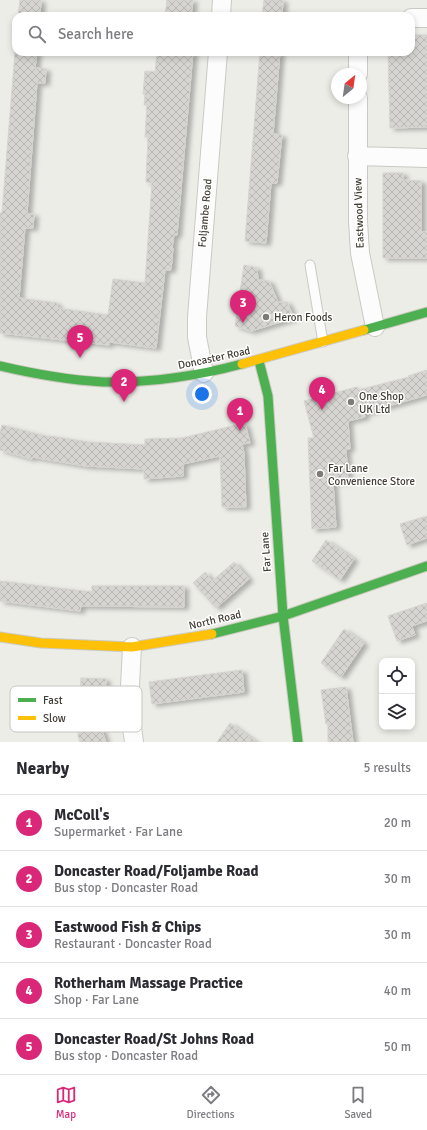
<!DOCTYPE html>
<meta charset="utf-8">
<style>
:root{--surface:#fff;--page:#f7f7f7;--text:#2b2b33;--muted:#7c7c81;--line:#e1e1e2;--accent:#db2777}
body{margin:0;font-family:Signika,sans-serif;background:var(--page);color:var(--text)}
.controls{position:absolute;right:12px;bottom:12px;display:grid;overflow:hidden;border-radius:8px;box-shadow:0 2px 6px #0003}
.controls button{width:36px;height:36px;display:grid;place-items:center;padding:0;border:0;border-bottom:1px solid var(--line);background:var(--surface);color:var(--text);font:20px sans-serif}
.compass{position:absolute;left:331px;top:68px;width:36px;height:36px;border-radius:50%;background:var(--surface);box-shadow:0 2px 6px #0003;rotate:29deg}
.you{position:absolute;left:202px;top:394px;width:14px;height:14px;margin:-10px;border:3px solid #fff;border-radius:50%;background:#1a73e8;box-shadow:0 0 0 6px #1a73e833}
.badge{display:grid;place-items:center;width:26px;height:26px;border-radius:50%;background:var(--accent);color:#fff;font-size:13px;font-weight:700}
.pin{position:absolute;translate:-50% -33px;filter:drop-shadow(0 1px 2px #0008)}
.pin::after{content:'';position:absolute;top:21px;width:14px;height:12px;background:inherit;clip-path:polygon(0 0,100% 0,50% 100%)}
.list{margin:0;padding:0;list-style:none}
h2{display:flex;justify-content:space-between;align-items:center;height:52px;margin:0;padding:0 16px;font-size:17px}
h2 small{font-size:13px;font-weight:400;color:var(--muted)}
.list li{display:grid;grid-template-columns:26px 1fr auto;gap:12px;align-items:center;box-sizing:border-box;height:56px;padding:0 16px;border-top:1px solid var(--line)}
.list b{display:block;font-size:15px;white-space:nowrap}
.list p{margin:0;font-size:13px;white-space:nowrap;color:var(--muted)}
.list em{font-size:13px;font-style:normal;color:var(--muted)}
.icon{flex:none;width:22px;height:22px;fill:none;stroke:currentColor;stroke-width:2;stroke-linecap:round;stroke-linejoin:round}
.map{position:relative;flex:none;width:427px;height:742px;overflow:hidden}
.search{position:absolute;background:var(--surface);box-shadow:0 2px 6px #0003;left:12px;right:12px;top:12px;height:44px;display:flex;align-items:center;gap:10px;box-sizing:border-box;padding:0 14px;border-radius:12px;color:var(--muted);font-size:15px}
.sheet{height:332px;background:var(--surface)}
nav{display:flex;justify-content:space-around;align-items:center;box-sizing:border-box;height:56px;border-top:1px solid var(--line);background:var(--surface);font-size:11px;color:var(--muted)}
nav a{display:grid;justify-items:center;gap:2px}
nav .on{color:var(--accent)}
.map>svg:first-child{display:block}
</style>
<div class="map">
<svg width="427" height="742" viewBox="0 0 427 742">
<defs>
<pattern id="building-cross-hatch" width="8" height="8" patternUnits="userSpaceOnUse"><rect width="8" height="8" fill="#d7d5d1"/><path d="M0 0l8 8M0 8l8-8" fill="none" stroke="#bab8b4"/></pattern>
<filter id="shadow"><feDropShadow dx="4.5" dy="2.5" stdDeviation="2" flood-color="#0004"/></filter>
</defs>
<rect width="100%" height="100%" fill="#edede8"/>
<!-- building -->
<path fill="url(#building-cross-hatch)" stroke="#d5d4ce" filter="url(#shadow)" d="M20,0H41L40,16H18Z
M167,0H193L191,16H165Z
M264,0H283L282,16H262Z
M411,35H427V127L390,128L388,52H411Z
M15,52H37L35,68L46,69L45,83H37L27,214H34L33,228H25L19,298L57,303V308L108,315L113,279L145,283L152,183L146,182L148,137H145L147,105H144L145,95L143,94L145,71L155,72L157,52H193L177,235H174L172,248H173L171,270H165L156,348L109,342V345L0,333V213H2Z
M260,52H280L273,134L282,135L277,183H271L266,243L245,241Z
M383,173H403V180L421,181V232H427V258H383Z
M244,265L257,268L258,280L269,281L278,302H287L294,318L251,331L235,326Z
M427,370V395L364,413L365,417L348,421L350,449H346L348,481L333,482L336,527L312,529L308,438H314L304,401L357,387L358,390L409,377L408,376Z
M245,423L250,443L242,444L244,453L246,507H222L220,456L183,464V476L144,479V469L86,466L32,457V459L0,450V433L2,425L50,437V436L89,442L145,445V439L182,438Z
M427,516V538L407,545L400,524Z
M326,540L354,559L340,580L312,561Z
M234,562L249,579L216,608L193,583L205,572L212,581Z
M0,581L92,592V586H184V607L81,606L80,611L0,601Z
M427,603V621L412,626L415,635L397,641L388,616Z
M344,629L364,643L341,677L321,663Z
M242,670L244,692L152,704L149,682Z
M81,678L106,679L104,714H96L106,742H80L78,736Z
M346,687L353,742H328V724H326L321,690Z
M230,723L256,742H217Z"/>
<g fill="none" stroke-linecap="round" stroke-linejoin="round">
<!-- lane casing -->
<g stroke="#cac9c4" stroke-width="11">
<path id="lane" d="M310,265L323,342"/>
</g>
<!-- street casing -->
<g stroke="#cac9c4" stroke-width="20">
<path id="street" d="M221,16L222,0
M411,18H427
M358,74V52
M358,98V221L360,253L375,327
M357,156L427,158
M204,373L197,337V317L218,52
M132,647L129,705L134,742"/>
</g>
<!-- fast casing -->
<g stroke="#cccabf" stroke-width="11">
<path id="fast" d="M364,330L427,312
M259,361L268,396L283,616L298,742
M0,366C34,374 68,380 103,382C150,383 197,376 242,364
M212,634L283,616L427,566"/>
</g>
<!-- slow casing -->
<g stroke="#cccabf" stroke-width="11">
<path id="slow" d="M242,364L364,330
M0,637L41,643L132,647L212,634"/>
</g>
<!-- lane -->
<use href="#lane" stroke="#fcfcfc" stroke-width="9"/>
<!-- street -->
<use href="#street" stroke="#fcfcfc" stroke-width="18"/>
<!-- fast -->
<use href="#fast" stroke="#4caf50" stroke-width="9"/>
<!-- slow -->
<use href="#slow" stroke="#ffc107" stroke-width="9"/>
</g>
<!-- markers -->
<g fill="#7e7b74" stroke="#fff" stroke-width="1.5">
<circle cx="266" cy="317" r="4"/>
<circle cx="351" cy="402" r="4"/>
<circle cx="320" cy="474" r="4"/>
</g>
<g text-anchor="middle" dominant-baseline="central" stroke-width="3" stroke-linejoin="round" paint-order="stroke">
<!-- street labels -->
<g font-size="11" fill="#423e35" stroke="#fff">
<text transform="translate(205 213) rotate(-85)">Foljambe Road</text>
<text transform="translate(359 213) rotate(-92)">Eastwood View</text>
<text transform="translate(214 358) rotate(-12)">Doncaster Road</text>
<text transform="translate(266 552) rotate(-94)">Far Lane</text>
<text transform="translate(215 620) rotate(-13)">North Road</text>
</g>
<!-- poi labels -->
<g font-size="11" fill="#423e35" stroke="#fff" text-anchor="start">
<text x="274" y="317">Heron Foods</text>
<text x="359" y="396">One Shop<tspan x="359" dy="13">UK Ltd</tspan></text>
<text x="328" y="468">Far Lane<tspan x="328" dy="13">Convenience Store</tspan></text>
</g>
</g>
<!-- legend -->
<rect x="10" y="686" width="132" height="46" rx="6" fill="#fff" stroke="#c6c5c2" stroke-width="1"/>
<rect x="18" y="698" width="18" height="4" fill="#4caf50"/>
<rect x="18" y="716" width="18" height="4" fill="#ffc107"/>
<g font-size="11" fill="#423e35">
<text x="43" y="704">Fast</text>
<text x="43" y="722">Slow</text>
</g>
</svg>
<div class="controls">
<button><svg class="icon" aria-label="locate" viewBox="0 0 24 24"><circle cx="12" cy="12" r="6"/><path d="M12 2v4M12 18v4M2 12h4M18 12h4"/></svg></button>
<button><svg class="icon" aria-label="layers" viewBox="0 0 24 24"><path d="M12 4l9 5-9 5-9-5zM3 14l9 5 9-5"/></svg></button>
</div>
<svg class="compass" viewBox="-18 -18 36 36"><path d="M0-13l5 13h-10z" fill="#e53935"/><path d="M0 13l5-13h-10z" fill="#7c7c81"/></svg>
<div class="you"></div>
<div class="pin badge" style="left:240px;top:431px">1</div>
<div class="pin badge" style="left:124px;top:402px">2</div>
<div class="pin badge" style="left:243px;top:323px">3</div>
<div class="pin badge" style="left:322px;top:410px">4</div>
<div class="pin badge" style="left:80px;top:358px">5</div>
<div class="search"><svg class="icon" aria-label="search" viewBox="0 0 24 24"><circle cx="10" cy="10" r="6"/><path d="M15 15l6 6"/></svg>Search here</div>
</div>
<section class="sheet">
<h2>Nearby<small>5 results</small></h2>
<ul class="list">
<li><span class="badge">1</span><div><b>McColl's</b><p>Supermarket · Far Lane</p></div><em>20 m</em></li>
<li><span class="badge">2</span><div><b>Doncaster Road/Foljambe Road</b><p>Bus stop · Doncaster Road</p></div><em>30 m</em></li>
<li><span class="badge">3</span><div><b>Eastwood Fish &amp; Chips</b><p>Restaurant · Doncaster Road</p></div><em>30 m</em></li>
<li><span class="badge">4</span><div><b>Rotherham Massage Practice</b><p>Shop · Far Lane</p></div><em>40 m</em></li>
<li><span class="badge">5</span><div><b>Doncaster Road/St Johns Road</b><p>Bus stop · Doncaster Road</p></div><em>50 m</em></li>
</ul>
</section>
<nav>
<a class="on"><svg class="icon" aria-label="map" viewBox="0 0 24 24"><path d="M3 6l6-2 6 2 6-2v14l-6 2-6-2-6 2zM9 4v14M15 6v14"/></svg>Map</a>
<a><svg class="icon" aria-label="directions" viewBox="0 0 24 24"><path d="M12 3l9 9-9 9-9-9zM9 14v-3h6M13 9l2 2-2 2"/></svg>Directions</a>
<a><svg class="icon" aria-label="saved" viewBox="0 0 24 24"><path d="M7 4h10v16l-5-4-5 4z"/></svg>Saved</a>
</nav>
